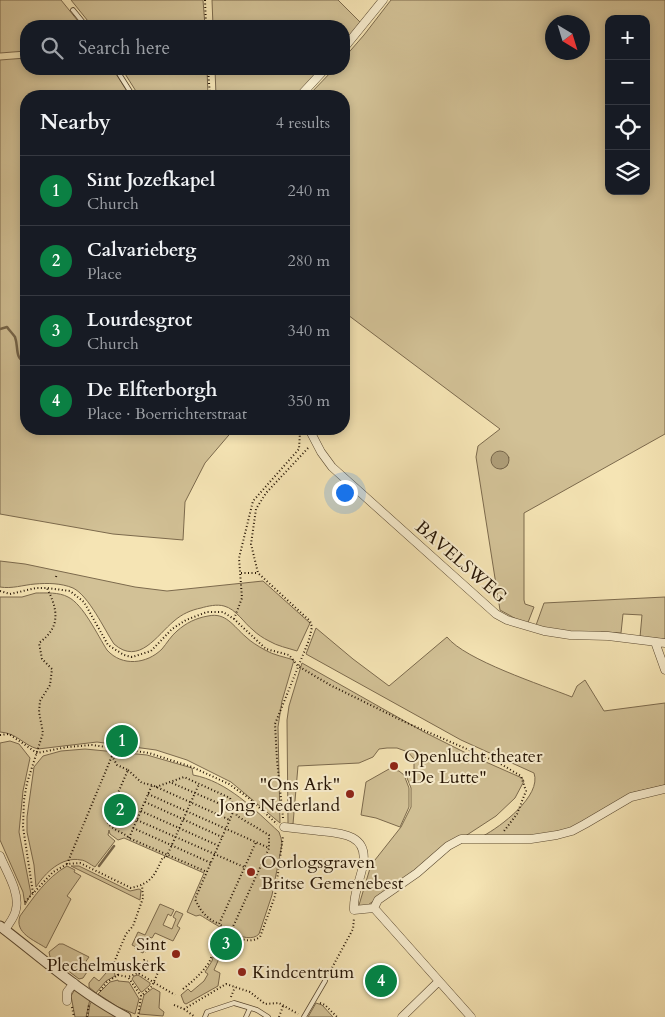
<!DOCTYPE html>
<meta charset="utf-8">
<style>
:root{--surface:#171b24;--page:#242831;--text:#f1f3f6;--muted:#9ea1a6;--line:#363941;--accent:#0b8043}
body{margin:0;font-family:Cardo,serif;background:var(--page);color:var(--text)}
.controls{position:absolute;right:15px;top:15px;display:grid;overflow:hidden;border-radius:10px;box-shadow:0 2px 8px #0003}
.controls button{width:45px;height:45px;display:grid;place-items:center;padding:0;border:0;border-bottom:1px solid var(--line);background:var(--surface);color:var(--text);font:25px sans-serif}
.compass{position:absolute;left:545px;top:15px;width:45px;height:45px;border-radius:50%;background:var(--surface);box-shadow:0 2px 8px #0003;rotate:142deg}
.you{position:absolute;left:344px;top:492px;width:18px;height:18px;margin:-12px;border:4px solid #fff;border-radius:50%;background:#1a73e8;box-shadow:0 0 0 8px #1a73e833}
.badge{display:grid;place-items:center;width:32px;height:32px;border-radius:50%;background:var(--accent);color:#fff;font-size:16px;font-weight:700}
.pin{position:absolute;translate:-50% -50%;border:2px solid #fff;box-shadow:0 1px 5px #0006}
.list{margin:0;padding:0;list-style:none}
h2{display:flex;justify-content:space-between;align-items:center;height:65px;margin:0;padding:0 20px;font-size:21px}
h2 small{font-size:16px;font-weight:400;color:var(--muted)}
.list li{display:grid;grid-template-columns:32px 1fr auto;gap:15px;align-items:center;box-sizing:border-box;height:70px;padding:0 20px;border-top:1px solid var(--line)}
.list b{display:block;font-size:19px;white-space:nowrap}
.list p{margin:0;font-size:16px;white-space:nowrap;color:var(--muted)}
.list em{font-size:16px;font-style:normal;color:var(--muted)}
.icon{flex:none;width:28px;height:28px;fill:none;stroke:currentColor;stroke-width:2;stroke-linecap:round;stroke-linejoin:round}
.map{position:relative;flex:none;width:665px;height:1017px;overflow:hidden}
.search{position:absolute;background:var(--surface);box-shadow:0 2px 8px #0003;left:20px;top:20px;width:330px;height:55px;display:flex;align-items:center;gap:12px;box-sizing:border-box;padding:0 18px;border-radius:20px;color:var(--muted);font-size:19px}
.panel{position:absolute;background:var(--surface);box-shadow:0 2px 8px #0003;left:20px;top:90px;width:330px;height:345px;border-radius:20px}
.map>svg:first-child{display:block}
</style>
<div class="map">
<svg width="665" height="1017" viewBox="0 0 665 1017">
<rect width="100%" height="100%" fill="#f5e4b4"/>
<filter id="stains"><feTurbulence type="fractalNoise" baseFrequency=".004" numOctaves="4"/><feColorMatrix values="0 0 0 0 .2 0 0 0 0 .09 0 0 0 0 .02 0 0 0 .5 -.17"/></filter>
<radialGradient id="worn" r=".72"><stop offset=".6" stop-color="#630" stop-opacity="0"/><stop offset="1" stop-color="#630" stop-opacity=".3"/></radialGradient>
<!-- green -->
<path fill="#d2c196" stroke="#7c6a4d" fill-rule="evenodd" d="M0,0H61L82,26H26V51L0,53Z
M71,0H203L205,26H92Z
M212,0H338L362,24L344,45V26H213Z
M391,0H665V434L524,513V600L525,604L534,607L527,625L500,610L476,457L478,446L500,429L344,312V96H308L334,69H344V58L364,35ZM609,19H646V191H609ZM552,22H582V52H552ZM494,454L509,457L507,466L501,469L492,463Z
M26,58V69H113L130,96H26V429H234L205,463L185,502L183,540L113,534L0,514V60Z
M122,69H207L208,96H139Z
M215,69H322L297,96H216Z
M0,561L25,564L135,587L167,591L263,581L310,623L297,651C288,648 277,646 269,641C263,638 257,634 253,630C244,623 236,609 224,606C217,604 208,606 201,608C191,610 182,614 174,621C157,635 139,666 114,644C104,629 89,596 73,588C61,583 47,583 35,584C23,585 12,589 0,587Z
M36,593C46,593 59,592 68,597C83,604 98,636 107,650C122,667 147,664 162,649C167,643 171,636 177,631C186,623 196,618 208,616C226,612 233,626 246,637C251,642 258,646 265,650C273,655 285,657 294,660L282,701L278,727L280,823L231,782L187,760L156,750L97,742L38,749C23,745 17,733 0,732V597H22Z
M665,597V639L640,637L642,615L623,614L621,633L601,632L597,635L535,628L544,603Z
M316,628L353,659L389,686L447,637C465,660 542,685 572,697L577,686L585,680L604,711L665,703V785L631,793L578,826L539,836H483C500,827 542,796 534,773L461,740L306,654Z
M302,663L424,732L470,755L522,778L524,781L515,798L496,816L424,863L364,908H361L359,905L371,865L401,827L411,807V788L407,778L414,769V759L408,752L397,748H387L379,749L373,757L359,763L298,766L293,824H288L287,720L289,706Z
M10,741L19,744L30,758L23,791L19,832L31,894L25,905L23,892L0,840V743Z
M85,749L147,755L192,768L193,775C227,781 255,810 279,832L281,838L282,844L272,895L259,934C247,947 212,922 200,915L196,916L187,912L204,873L124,838L118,840L110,834L109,830L108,835L115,841L95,867C91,865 85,860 81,860C62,856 45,873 36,887L34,865L27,832V817L34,767L43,756L61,751Z
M389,769L399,771L404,775L409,788V807L400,827L376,818L361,815L366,782Z
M67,866L75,870L74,872L81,876L67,896L71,899L46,948C34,940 14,933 20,916C34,897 46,878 67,866Z
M71,866H79L130,891L139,889L141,890L140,900Z
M160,904L174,910L171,916L168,914L163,925L172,929L176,919L173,917L176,911L183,914L177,926L180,928L173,941L155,933L152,938L149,937L146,947L148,948L146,952L144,951L143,953L135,949L136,947L132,945L138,932L145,935Z
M59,944H63L89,957L82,967L87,972L83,978L79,979L50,957L49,952Z
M216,946L221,954L214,970L220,973L218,986L186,1004L184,1003L181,995L188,989L191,992L204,981L208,974L205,972L212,961Z
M104,965C113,964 114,968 115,976L106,981L96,993L89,987V983L94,977L99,981L106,973L101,968Z
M138,975L150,983V985L142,992H141L132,979L134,976Z
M118,980V981L129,982L139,999L135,1014L118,1007L98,994L110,982Z
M153,988L160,992L159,1008L164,1012L163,1016L139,1014L144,995Z
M75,989L90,999L86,1017H75L71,996Z
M92,1001L116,1017H88L90,1004Z
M316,1003L322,1005L333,1017H308Z"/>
<!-- water -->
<path fill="#ae9d78" stroke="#77664a" d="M491 460a9 9 0 1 1 18 0a9 9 0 1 1-18 0Z"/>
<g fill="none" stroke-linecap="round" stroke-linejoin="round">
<!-- stream -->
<path stroke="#77664a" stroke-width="2.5" d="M0,329L7,327C9,330 13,334 15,337C19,348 14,358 26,363
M99,866L114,846"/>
<!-- service casing -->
<g stroke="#594830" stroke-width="5.5">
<path id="service" d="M73,10L86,26
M116,69L133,96
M205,1017L207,1012L234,1003L257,1010L268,1017
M246,1017L250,1008
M304,1017L325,981"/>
</g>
<!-- minor casing -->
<g stroke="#594830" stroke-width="9">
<path id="minor" d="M344,48L383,0
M300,96L325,69
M309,429L321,452L332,467L496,614L507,620L544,631L570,635L608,636L665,643
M655,642L665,670
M284,827C295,828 307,830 319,831C340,833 369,834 363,865C360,881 353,894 354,910L374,908
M0,856C6,871 20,892 16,909C15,917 9,923 5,930
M374,908L378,900L417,873L448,846L461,839H531L557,835L572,831L585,824L631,797L665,789
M374,908L471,1017
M67,1001V992L74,983
M402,1017L439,981"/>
</g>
<!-- tertiary casing -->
<g stroke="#594830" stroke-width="11">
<path id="tertiary" d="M0,926C41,957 80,993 126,1017"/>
</g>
<!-- path -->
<path stroke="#251404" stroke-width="2" stroke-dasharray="1 2.5" stroke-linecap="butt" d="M205,0L206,26
M208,69L210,96
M241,573H258
M56,577L57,574
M0,591L10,594L36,588H47L70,591L84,602L108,645L124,655L132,657L151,651L172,629L186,620L207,612H223L234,619L266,649L289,655L298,666L330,685L407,723L499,763L521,776L526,791L517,814L504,831
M234,619L242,598L239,558L253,501L299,449L300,432L297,429
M0,735L9,734L37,753L67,747L92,745L149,753L192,767L229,784L250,799L277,824
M120,744L115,749L112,756L117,765L128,770L106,820C113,832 121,830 129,838L207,872
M128,770L142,783L152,785L230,820
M172,783L234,810
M156,787L184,777L230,798L237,816L269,835V848L231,931L219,924
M148,794L269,848
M145,802L222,837
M234,810L195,899C201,912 206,918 219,924L256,842
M141,811L219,846
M283,818L277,760L275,724L309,640L312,627L310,621L258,573L251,544L256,509L266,493L309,447
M137,820L244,867
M133,828L211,863
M129,838L152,785
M67,864L112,756
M33,893L23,827L24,800L27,783L43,733L39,712L40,701L50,685L52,669L42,659L39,643C61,627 58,610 47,588
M25,902L53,872L67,864L80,863L131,888C152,883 154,876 163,857L166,858L199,784
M138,973L144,960L160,968L152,986L141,996
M118,975L128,977
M327,977L353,929L354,918
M183,989C193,981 201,974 208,964C214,955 212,944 223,938C235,931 245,947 260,937L275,896L283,836
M100,991L107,982L118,975L113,965L126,934L133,926L143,898L142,885
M231,997L235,987
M320,1003L325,1005L337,1017
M174,1005L184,1009L226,984L250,992L265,1004L279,1003L298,1014
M72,1007L74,1017
M184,1009L195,1017
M87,1017L89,1004
M138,1017L141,996L128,977L138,973L175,995
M279,1017L283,1006"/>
<!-- service -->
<use href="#service" stroke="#f8edce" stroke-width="4"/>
<!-- minor -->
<use href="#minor" stroke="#f8edce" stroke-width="8"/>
<!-- tertiary -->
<use href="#tertiary" stroke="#f8edce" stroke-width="9"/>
</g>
<!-- markers -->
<g fill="#8f2418" stroke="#f8edce" stroke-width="2">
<circle cx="394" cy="766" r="5"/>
<circle cx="350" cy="794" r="5"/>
<circle cx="251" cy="872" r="5"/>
<circle cx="176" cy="954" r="5"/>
<circle cx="242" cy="972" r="5"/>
</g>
<g text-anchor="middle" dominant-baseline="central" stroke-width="4" stroke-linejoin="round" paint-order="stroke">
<!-- street labels -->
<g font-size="18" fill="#251404" stroke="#f8edce">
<text transform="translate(461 562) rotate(41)">BAVELSWEG</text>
</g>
<!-- poi labels -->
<g font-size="18" fill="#251404" stroke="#f8edce" text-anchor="start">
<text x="404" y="756">Openlucht theater<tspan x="404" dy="21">"De Lutte"</tspan></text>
<text x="340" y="784" text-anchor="end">"Ons Ark"<tspan x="340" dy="21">Jong Nederland</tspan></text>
<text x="261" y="862">Oorlogsgraven<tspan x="261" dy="21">Britse Gemenebest</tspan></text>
<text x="166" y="944" text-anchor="end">Sint<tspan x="166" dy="21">Plechelmuskerk</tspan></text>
<text x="252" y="972">Kindcentrum</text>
</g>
</g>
<rect width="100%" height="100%" filter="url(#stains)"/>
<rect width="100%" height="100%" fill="url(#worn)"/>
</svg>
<div class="controls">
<button>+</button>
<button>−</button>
<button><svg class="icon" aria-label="locate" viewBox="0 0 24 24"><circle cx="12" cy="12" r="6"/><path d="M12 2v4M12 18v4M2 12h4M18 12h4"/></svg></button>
<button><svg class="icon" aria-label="layers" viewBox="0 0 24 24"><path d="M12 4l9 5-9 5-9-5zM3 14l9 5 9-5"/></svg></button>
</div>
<svg class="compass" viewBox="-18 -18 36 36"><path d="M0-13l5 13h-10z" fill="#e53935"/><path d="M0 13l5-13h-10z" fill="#9ea1a6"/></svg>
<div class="you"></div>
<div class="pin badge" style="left:122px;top:741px">1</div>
<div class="pin badge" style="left:120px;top:810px">2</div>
<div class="pin badge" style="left:226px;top:944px">3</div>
<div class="pin badge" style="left:381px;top:981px">4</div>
<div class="search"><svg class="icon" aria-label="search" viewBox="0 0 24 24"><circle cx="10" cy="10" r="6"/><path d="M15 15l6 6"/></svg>Search here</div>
<section class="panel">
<h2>Nearby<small>4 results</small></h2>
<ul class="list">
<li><span class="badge">1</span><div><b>Sint Jozefkapel</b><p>Church</p></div><em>240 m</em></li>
<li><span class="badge">2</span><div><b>Calvarieberg</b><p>Place</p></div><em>280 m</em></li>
<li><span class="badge">3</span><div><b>Lourdesgrot</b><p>Church</p></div><em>340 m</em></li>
<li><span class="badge">4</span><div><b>De Elfterborgh</b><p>Place · Boerrichterstraat</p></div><em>350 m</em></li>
</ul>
</section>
</div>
